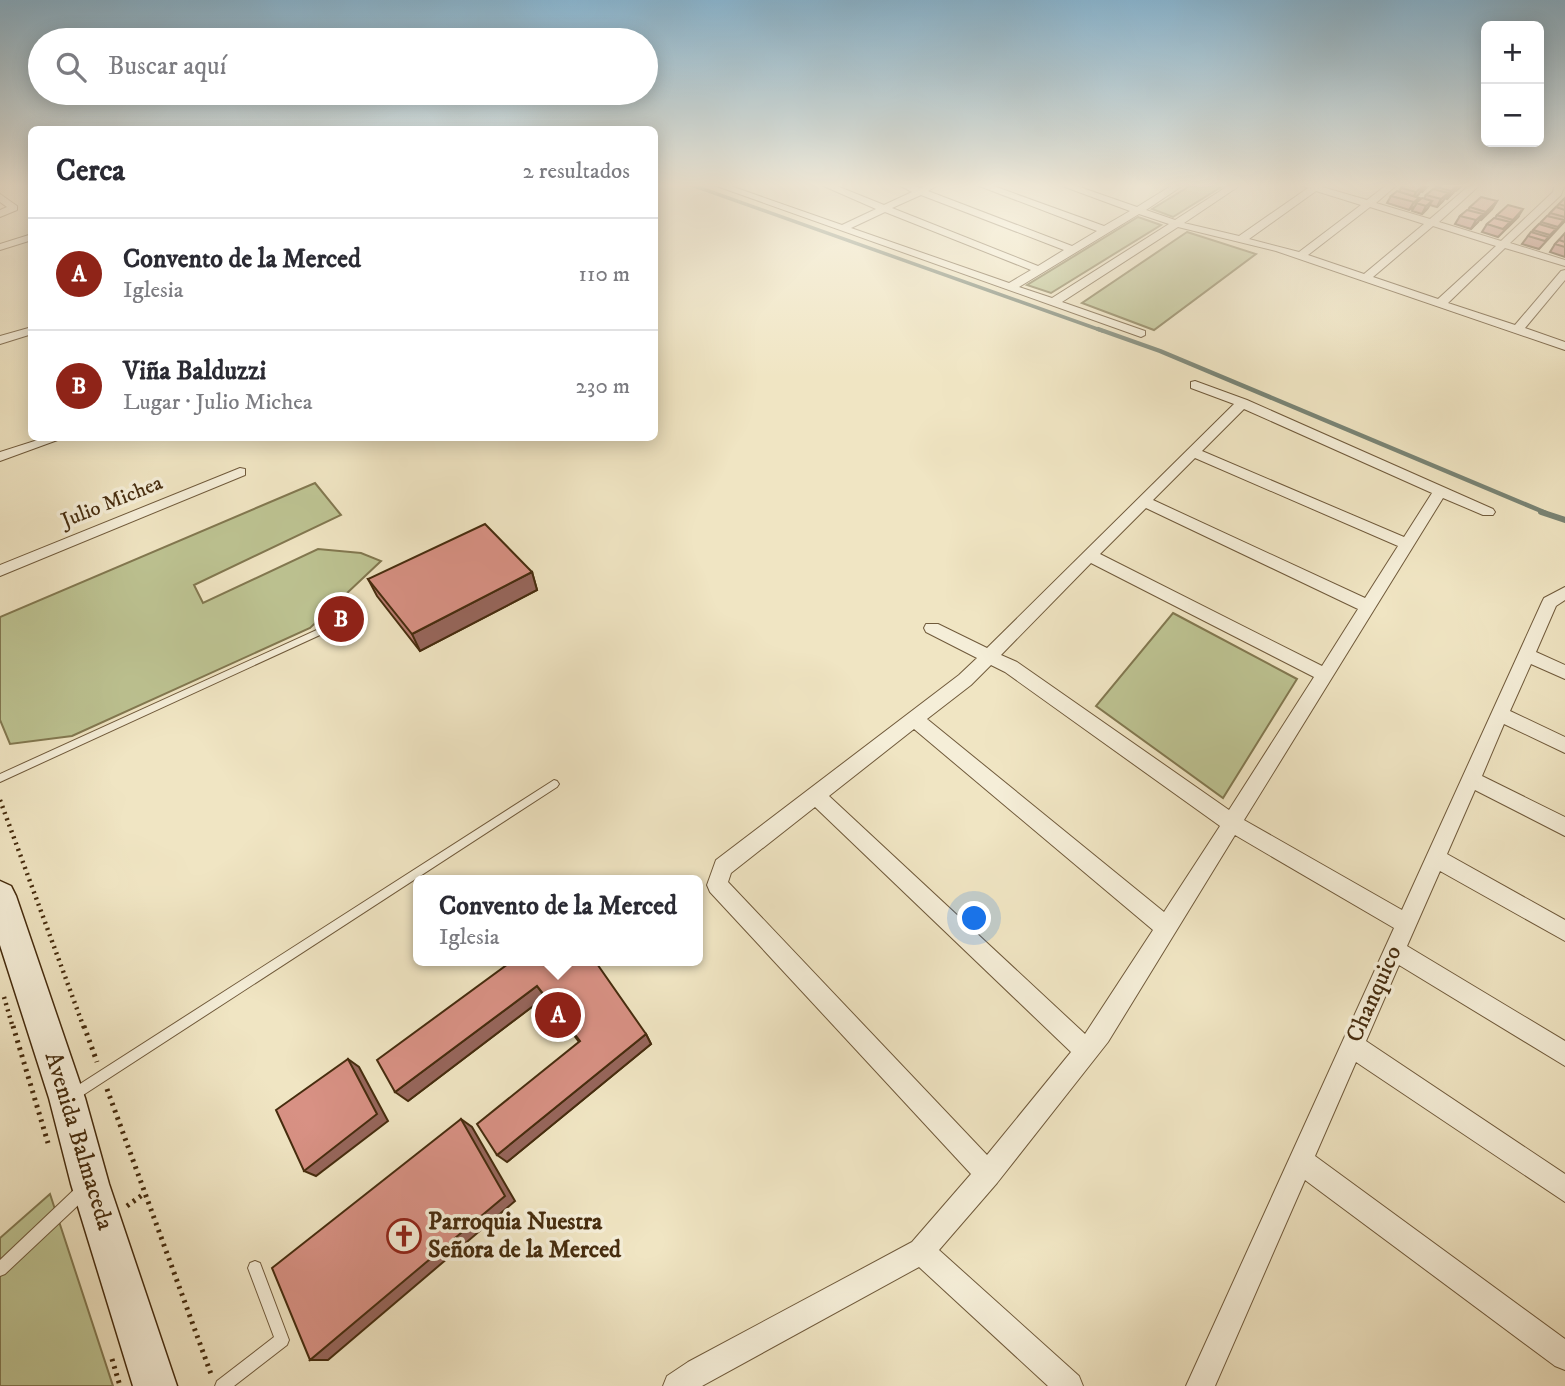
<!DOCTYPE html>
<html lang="es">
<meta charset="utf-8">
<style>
:root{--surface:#fff;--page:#f7f7f7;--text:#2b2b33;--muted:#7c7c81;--line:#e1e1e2;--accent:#8f2418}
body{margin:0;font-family:"IM FELL DW Pica",serif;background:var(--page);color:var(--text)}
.controls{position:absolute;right:21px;top:21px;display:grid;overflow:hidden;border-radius:10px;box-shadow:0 4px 18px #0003}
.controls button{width:63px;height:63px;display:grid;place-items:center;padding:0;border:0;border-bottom:2px solid var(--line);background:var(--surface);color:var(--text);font:35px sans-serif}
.you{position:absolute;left:975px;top:919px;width:24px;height:24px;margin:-18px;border:5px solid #fff;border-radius:50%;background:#1a73e8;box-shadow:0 0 0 10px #1a73e833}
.badge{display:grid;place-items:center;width:46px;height:46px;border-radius:50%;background:var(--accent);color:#fff;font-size:23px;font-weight:700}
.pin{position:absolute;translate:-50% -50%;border:4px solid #fff;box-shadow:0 2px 7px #0006}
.popup{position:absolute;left:413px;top:875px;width:290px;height:91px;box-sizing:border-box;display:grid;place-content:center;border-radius:10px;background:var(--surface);filter:drop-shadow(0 2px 5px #0005);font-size:23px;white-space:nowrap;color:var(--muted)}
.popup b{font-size:26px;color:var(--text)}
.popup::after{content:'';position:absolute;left:50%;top:100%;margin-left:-14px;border:14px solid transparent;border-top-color:var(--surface)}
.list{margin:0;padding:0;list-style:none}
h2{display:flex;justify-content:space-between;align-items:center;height:91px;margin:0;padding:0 28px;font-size:30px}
h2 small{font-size:23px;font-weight:400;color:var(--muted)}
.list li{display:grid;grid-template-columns:46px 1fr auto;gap:21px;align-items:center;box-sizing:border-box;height:112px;padding:0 28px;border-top:2px solid var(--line)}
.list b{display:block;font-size:26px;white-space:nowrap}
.list p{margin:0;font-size:23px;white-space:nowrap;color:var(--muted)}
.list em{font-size:23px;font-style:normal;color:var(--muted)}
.icon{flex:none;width:38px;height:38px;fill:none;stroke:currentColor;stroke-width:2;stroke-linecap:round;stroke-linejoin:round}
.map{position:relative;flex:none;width:1565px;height:1386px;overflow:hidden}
.search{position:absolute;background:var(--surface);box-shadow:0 4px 18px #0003;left:28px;top:28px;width:630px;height:77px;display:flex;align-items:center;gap:18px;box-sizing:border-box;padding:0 24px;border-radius:38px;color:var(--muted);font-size:26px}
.panel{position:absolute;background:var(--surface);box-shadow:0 4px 18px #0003;left:28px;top:126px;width:630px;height:315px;border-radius:10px}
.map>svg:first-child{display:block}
</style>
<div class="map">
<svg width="1565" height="1386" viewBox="0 0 1565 1386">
<rect width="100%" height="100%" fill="#f0e5c3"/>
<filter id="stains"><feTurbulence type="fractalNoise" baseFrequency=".00286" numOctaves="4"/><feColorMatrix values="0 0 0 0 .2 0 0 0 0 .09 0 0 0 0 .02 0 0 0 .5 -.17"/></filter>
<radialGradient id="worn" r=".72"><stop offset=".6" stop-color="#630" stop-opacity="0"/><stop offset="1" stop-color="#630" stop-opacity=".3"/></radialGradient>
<!-- green -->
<path fill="#bdc392" stroke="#827850" stroke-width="2" d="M1193,184H1226L1173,217L1152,209Z
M1138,217L1161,225L1051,293L1027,285Z
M1187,232L1256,254L1154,330L1082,303Z
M315,483L341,515L194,585L203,603L318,549L361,553L381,561L310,628L72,736L10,744L0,720V617Z
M1173,613L1297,679L1223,798L1096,706Z
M50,1194L113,1386H0V1238Z"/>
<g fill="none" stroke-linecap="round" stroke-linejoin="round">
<!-- stream-far2 -->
<path stroke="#798475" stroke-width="3.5" d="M689,184L1103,331"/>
<!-- stream-far1 -->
<path stroke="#798475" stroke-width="4.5" d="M1098,329L1160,351L1546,513"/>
<!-- stream -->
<path stroke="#798475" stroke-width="6" d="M1541,512L1565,520"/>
<!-- service casing -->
<g stroke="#705a3b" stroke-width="2">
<path id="service" d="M354,613L358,616L357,618L0,782V774Z
M554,780L557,781L559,784L557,787L77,1099L73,1101L69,1099L67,1095L69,1091Z
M83,1185L88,1186L89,1191L88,1196L5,1274L0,1276V1260L78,1186Z
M255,1261L260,1263L289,1340L287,1345L234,1386H215L217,1381L274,1337L248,1268L250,1263Z"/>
</g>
<!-- minor casing -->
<g stroke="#705a3b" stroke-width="2">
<path id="minor" d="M711,184H725L842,225L876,209L819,184H832L884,205L912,192L897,184H910L920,188L928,184H940L928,191L1072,246L1097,231L974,184H988L1104,226L1130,211L1057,184H1071L1137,207L1174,184H1185L1146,210L1175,220L1231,184H1242L1184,223L1239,236L1308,188L1299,184H1324L1322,187L1367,200L1388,184H1398L1376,203L1430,219L1471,184H1481L1439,222L1501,241L1553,192L1555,184H1565L1561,195L1510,243L1565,260V266L1505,248L1448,303L1515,325L1561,271L1565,270V280L1525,328L1565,342V350L1276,251L1178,227L1062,302L1145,331V335L1141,337ZM1316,191L1361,205L1299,252L1249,239ZM921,195L1064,250L1038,266L892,208ZM1370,207L1424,224L1364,274L1308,255ZM885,212L1031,270L1009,283L851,228ZM1139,214L1169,224L1052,298L1019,287ZM1433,226L1496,246L1438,299L1373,277Z
M0,194L17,206V210L0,217V210L7,207L0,202Z
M32,234V240L0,250V244Z
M32,327V334L0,344V336Z
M1195,381L1247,400L1493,509L1495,512L1493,515H1483L1443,498L1244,820L1402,910L1542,602L1544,598L1565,587V600L1556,606L1536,652L1565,665V679L1531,664L1510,711L1565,737V753L1504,724L1482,776L1565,817V836L1475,790L1447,854L1565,920V941L1440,871L1407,946L1565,1041V1066L1399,965L1366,1041L1565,1174V1202L1356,1062L1315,1156L1565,1339V1370L1555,1366L1305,1180L1215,1386H1186L1394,928L1235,835L1108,1042L997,1183L939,1250L1079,1376L1083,1386H1048L919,1267L702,1386H663L667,1376L688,1362L912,1242L971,1174L710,892L707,885L716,860L959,675L977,658L926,632L924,628L926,624H938L987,648L1234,404L1191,388V382ZM1244,409L1432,493L1404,537L1202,451ZM1195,458L1398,546L1365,598L1153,500ZM1146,508L1358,609L1322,666L1100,554ZM1091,563L1314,677L1229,810L1017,662L1001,655ZM991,665L1005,672L1220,826L1164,912L927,719L971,685ZM914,729L1153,930L1085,1034L829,796ZM815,807L1071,1052L987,1155L728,882L731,873Z
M44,438H63L0,461V452Z
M240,468L245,469V475L0,576V565Z"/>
</g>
<!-- secondary casing -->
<g stroke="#462c0e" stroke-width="3">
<path id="secondary" d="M0,881L11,886L16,896L85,1098L109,1184L177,1386H133L71,1184L49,1098L0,945Z"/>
</g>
<!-- path-far1 -->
<path stroke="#462c0e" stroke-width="4.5" stroke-dasharray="2 4.5" stroke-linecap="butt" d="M0,800L84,1028
M4,997L13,1028"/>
<!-- path -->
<path stroke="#462c0e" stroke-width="5" stroke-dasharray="2.5 5" stroke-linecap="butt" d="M13,1026L48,1143
M84,1026L97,1062
M107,1089L211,1374
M127,1206L145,1193
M112,1359L120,1386"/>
<!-- service -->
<use href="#service" fill="#f5eed8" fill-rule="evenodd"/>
<!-- minor -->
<use href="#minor" fill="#f5eed8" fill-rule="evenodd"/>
<!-- secondary -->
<use href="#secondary" fill="#f5eed8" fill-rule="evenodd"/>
</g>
<!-- wall -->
<path fill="#ba7d72" stroke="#462c0e" stroke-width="2" d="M1405,184H1430L1422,192L1420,191L1415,197L1419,198L1415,206L1409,210L1387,203L1391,196L1399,192L1401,188Z
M1439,184H1464L1456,191L1455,190L1447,199L1445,198L1437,207L1430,205L1427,209L1422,214L1412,211L1416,203L1424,199L1426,195L1435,190Z
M1565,198V221L1539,249L1522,244L1528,236Z
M1497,201L1492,209L1481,220L1480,219L1471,229L1455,224L1460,216L1468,210L1470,207Z
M1497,215L1518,217L1498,237L1482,232L1487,224L1495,218Z
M1565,233V257L1550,252L1555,244Z
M532,572L537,590L420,651L377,596L368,579Z
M568,964L646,1034L651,1044L507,1162L579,1042L545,997L408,1101Z"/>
<!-- shaded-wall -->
<path fill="#97665c" stroke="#462c0e" stroke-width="2" d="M1426,184H1430L1422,192Z
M1458,185L1453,193L1447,199L1451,191Z
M1423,186L1419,194L1412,200L1416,192Z
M1448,193L1443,201L1437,207L1441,199Z
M1419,198L1415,206L1409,210L1414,202Z
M1432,201L1427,209L1422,214L1426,206Z
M1497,201L1492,209L1481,220L1486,212Z
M1523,209L1518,217L1507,228L1513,220Z
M1483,214L1478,222L1471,229L1476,220Z
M532,572L537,590L420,651L412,634Z
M537,986L545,997L408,1101L395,1092Z
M646,1034L651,1044L507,1162L497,1155Z
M348,1059L359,1067L388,1121L316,1176L304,1171Z
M461,1119L472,1127L515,1201L328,1360H310Z"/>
<!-- building -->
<path fill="#d89184" stroke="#462c0e" stroke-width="2" d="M1405,184H1416L1423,186L1416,192L1401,188Z
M1439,184H1454L1458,185L1451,191L1436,187Z
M1433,189L1448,193L1441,199L1426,195Z
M1397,191L1419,198L1414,202L1391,196Z
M1481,197L1497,201L1486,212L1470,207Z
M1422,198L1432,201L1426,206L1416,203Z
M1564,199H1565V206L1559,204Z
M1508,205L1523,209L1513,220L1497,215Z
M1556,207L1565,210V217L1550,213Z
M1467,210L1483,214L1476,220L1460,216Z
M1547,216L1564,220L1558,227L1541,222Z
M1494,218L1510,222L1503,229L1487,224Z
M1539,224L1556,229L1550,235L1533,230Z
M1531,232L1548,237L1545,241L1528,236Z
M1559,240L1565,242V247L1555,244Z
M485,524L532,572L412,634L368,579Z
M512,961H565L568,964L572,961H595L646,1034L497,1155L477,1124L580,1041L537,986L395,1092L377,1060Z
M348,1059L377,1114L304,1171L276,1110Z
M461,1119L505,1196L310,1360L272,1268Z"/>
<!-- sky -->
<linearGradient id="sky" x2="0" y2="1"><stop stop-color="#89b8d5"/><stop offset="0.49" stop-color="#f8f3e4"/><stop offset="1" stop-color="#f8f3e4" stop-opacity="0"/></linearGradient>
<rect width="1565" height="378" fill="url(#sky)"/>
<!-- icons -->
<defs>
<g id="church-ring" transform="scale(1.75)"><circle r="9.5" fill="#f5eed8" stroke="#8f2418" stroke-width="1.5"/><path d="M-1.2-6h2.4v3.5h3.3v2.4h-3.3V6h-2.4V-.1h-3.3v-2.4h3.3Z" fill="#8f2418"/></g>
</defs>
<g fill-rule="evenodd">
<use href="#church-ring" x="404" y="1236"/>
</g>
<g text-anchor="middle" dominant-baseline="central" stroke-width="7" stroke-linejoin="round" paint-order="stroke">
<!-- street labels -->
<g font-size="21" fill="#462c0e" stroke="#f5eed8">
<text transform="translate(112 502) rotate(-22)">Julio Michea</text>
</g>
<!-- near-street labels -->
<g font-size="24" fill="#462c0e" stroke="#f5eed8">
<text transform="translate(1374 994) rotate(-66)">Chanquico</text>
<text transform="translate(79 1141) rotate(73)">Avenida Balmaceda</text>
</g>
<!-- near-poi labels -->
<g font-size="24" font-weight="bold" fill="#462c0e" stroke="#f5eed8" text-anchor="start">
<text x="428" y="1222">Parroquia Nuestra<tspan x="428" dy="28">Señora de la Merced</tspan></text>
</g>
</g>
<rect width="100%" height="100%" filter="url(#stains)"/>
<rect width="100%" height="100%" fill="url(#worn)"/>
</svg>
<div class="controls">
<button>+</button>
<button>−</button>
</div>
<div class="you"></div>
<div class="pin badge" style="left:558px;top:1015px">A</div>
<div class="popup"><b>Convento de la Merced</b>Iglesia</div>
<div class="pin badge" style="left:341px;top:619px">B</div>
<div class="search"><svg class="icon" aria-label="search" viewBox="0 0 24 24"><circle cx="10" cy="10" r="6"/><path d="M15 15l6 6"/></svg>Buscar aquí</div>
<section class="panel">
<h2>Cerca<small>2 resultados</small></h2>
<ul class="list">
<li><span class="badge">A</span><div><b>Convento de la Merced</b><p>Iglesia</p></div><em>110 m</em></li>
<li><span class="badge">B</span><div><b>Viña Balduzzi</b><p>Lugar · Julio Michea</p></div><em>230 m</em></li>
</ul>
</section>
</div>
